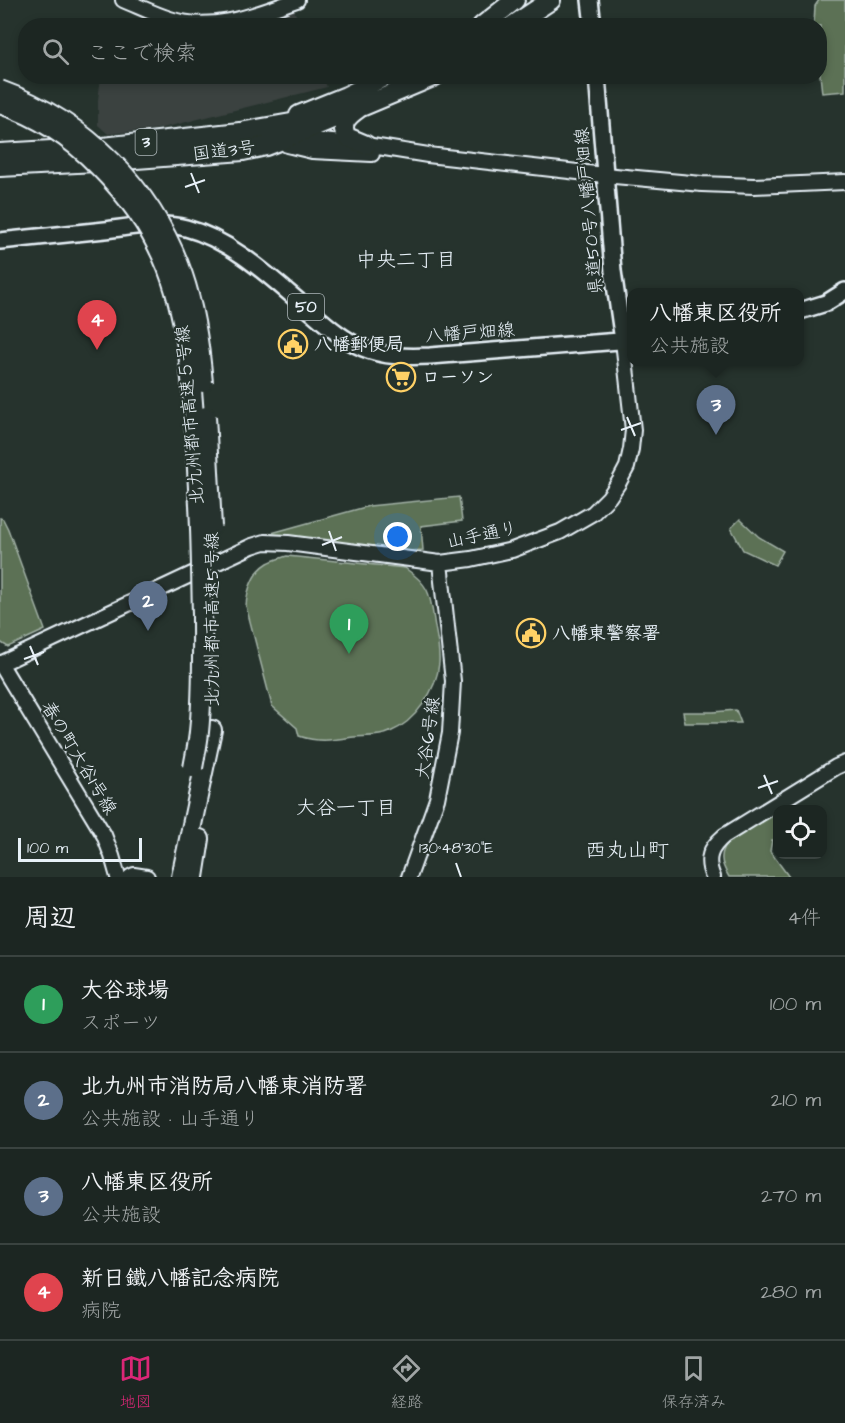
<!DOCTYPE html>
<html lang="ja">
<meta charset="utf-8">
<style>
:root{--surface:#1c2622;--page:#252e2a;--text:#f1f3f6;--muted:#a0a5a5;--line:#3a4340;--accent:#db2777}
body{margin:0;font-family:"Architects Daughter","Klee One",sans-serif;background:var(--page);color:var(--text)}
.controls{position:absolute;right:18px;bottom:18px;display:grid;overflow:hidden;border-radius:12px;box-shadow:0 3px 9px #0003}
.controls button{width:54px;height:54px;display:grid;place-items:center;padding:0;border:0;border-bottom:2px solid var(--line);background:var(--surface);color:var(--text);font:30px sans-serif}
.scale{position:absolute;left:18px;bottom:15px;width:124px;box-sizing:border-box;padding-left:6px;border:3px solid #e8f1f8;border-top:0;font-size:16px;line-height:21px;white-space:nowrap;color:#e8f1f8;-webkit-text-stroke:4px #26332d;paint-order:stroke}
.you{position:absolute;left:398px;top:537px;width:21px;height:21px;margin:-15px;border:4px solid #fff;border-radius:50%;background:#1a73e8;box-shadow:0 0 0 9px #1a73e833}
.badge{display:grid;place-items:center;width:39px;height:39px;border-radius:50%;background:var(--accent);color:#fff;font-size:20px;font-weight:700}
.pin{position:absolute;translate:-50% -50px;filter:drop-shadow(0 2px 3px #0008)}
.pin::after{content:'';position:absolute;top:32px;width:21px;height:18px;background:inherit;clip-path:polygon(0 0,100% 0,50% 100%)}
.popup{position:absolute;left:627px;top:288px;width:177px;height:78px;box-sizing:border-box;display:grid;place-content:center;border-radius:12px;background:var(--surface);filter:drop-shadow(0 2px 4px #0005);font-size:20px;white-space:nowrap;color:var(--muted)}
.popup b{font-size:22px;color:var(--text)}
.popup::after{content:'';position:absolute;left:50%;top:100%;margin-left:-12px;border:12px solid transparent;border-top-color:var(--surface)}
.list{margin:0;padding:0;list-style:none}
h2{display:flex;justify-content:space-between;align-items:center;height:78px;margin:0;padding:0 24px;font-size:26px}
h2 small{font-size:20px;font-weight:400;color:var(--muted)}
.list li{display:grid;grid-template-columns:39px 1fr auto;gap:18px;align-items:center;box-sizing:border-box;height:96px;padding:0 24px;border-top:2px solid var(--line)}
.list b{display:block;font-size:22px;white-space:nowrap}
.list p{margin:0;font-size:20px;white-space:nowrap;color:var(--muted)}
.list em{font-size:20px;font-style:normal;color:var(--muted)}
.icon{flex:none;width:33px;height:33px;fill:none;stroke:currentColor;stroke-width:2;stroke-linecap:round;stroke-linejoin:round}
.map{position:relative;flex:none;width:845px;height:877px;overflow:hidden}
.search{position:absolute;background:var(--surface);box-shadow:0 3px 9px #0003;left:18px;right:18px;top:18px;height:66px;display:flex;align-items:center;gap:15px;box-sizing:border-box;padding:0 21px;border-radius:24px;color:var(--muted);font-size:22px}
.sheet{height:462px;background:var(--surface)}
nav{display:flex;justify-content:space-around;align-items:center;box-sizing:border-box;height:84px;border-top:2px solid var(--line);background:var(--surface);font-size:16px;color:var(--muted)}
nav a{display:grid;justify-items:center;gap:3px}
nav .on{color:var(--accent)}
.map>svg:first-child{display:block}
</style>
<div class="map">
<svg width="845" height="877" viewBox="0 0 845 877">
<rect width="100%" height="100%" fill="#26332d"/>
<filter id="ink" filterUnits="userSpaceOnUse"><feTurbulence type="fractalNoise" baseFrequency=".0167" numOctaves="2"/><feDisplacementMap in="SourceGraphic" scale="12" xChannelSelector="R" yChannelSelector="G"/><feConvolveMatrix kernelMatrix="1 2 1 2 8 2 1 2 1" color-interpolation-filters="sRGB"/></filter>
<g filter="url(#ink)">
<!-- built -->
<path fill="#3b4241" d="M294,10L300,25L237,26Z
M322,76L327,87L158,129L108,134L98,125V100L101,77Z"/>
<!-- green -->
<path fill="#5b7155" stroke="#a2b1a6" stroke-width="1.5" d="M819,0H845V91L822,93L820,75V26L814,25L815,6Z
M459,497L462,521L421,526L423,550L408,551L268,534L369,506Z
M0,518L3,519L8,529L45,630L8,647L0,642Z
M740,519L759,537L783,551L775,565L743,550L731,528Z
M287,556L405,568C432,587 430,596 435,627C437,638 440,651 439,663C437,690 415,722 390,732C380,737 365,736 354,737C333,740 320,743 299,736L297,728L272,706L246,606C247,590 253,572 268,563C273,560 281,558 287,556Z
M736,710L741,723H685L683,712H713Z
M778,810L777,841L772,840L770,851L789,877H729C726,872 722,865 722,859C720,837 762,818 778,810Z"/>
<g fill="none" stroke-linecap="round" stroke-linejoin="round">
<!-- secondary casing -->
<g stroke="#e8f1f8" stroke-width="18">
<path id="secondary" d="M123,0C138,6 154,14 170,19C214,33 257,14 297,0
M235,140L287,138L366,145L428,155L604,175L702,184L754,186L845,182
M287,145L312,151L372,154
M0,663L104,835L112,856L118,877
M0,664L252,546L265,542L288,543L440,563L471,559L512,550L560,532L593,513L609,497L619,482L627,467L631,449L633,430L623,341
M130,877L134,875L147,877
M409,877L437,799L450,733L453,681L440,563
M713,877C705,859 710,848 724,836L836,767L845,763"/>
</g>
<!-- primary casing -->
<g stroke="#e8f1f8" stroke-width="20">
<path id="primary" d="M590,0L593,26
M597,76L613,271L623,341
M0,241C35,237 70,234 105,230C131,227 160,221 186,228C235,241 276,283 314,314C329,327 344,340 363,348C384,357 408,357 430,356L632,340
M800,311L826,303L845,291"/>
</g>
<!-- highway casing -->
<g stroke="#e8f1f8" stroke-width="22">
<path id="highway" d="M482,26L515,0
M512,26L551,0
M358,109C348,116 339,124 347,137L366,145
M299,115L346,96L386,76
M0,153L103,147L240,132L291,123L313,116
M0,167L96,162L243,151L266,146L287,138L435,76
M181,877L212,730
M194,877L200,839"/>
</g>
<!-- secondary -->
<use href="#secondary" stroke="#26332d" stroke-width="14"/>
<!-- primary -->
<use href="#primary" stroke="#26332d" stroke-width="15"/>
<!-- highway -->
<use href="#highway" stroke="#26332d" stroke-width="18"/>
<!-- highway-bridge casing -->
<g stroke="#e8f1f8" stroke-width="22" stroke-linecap="butt">
<path id="highway-bridge" d="M0,90C86,121 153,189 183,275C195,310 200,347 203,383
M0,104C37,116 72,139 99,167C127,195 152,230 167,268C195,341 194,428 199,505C201,542 201,578 202,614C202,653 203,694 199,732C198,744 195,756 193,768
M206,416L212,527"/>
</g>
<!-- highway-bridge -->
<use href="#highway-bridge" stroke="#26332d" stroke-width="18"/>
</g>
</g>
<!-- ticks -->
<path fill="none" stroke="#e8f1f8" stroke-width="2" d="M191,173L199,193M185,187L205,180M627,417L635,436M621,430L641,423M329,531L336,551M322,545L342,537M30,646L38,665M24,659L44,652M764,775L772,794M758,788L778,781M456,863L461,877"/>
<!-- icons -->
<defs>
<g id="civic-ring" transform="scale(1.5)"><circle r="9.5" fill="#26332d" stroke="#ffd166" stroke-width="1.5"/><path d="M-.6-6.5H3V-4.5H.6V-3L4-1V1h2V6H-6V1h2V-1L-.6-3ZM-1.2 2.5V6h2.4V2.5Z" fill="#ffd166"/></g>
<g id="supermarket-ring" transform="scale(1.5)"><circle r="9.5" fill="#26332d" stroke="#ffd166" stroke-width="1.5"/><path d="M-6-5.5h2.5l.6 2H6L4.5 2H-2.5L-4.4-4H-6ZM-1.5 3.2a1.3 1.3 0 1 0 .1 0ZM3 3.2a1.3 1.3 0 1 0 .1 0Z" fill="#ffd166"/></g>
</defs>
<g fill-rule="evenodd">
<use href="#civic-ring" x="293" y="344"/>
<use href="#supermarket-ring" x="401" y="377"/>
<use href="#civic-ring" x="531" y="633"/>
</g>
<g text-anchor="middle" dominant-baseline="central" stroke-width="4.5" stroke-linejoin="round" paint-order="stroke">
<!-- shield labels -->
<g fill="#26332d" stroke="#aeb8bb" stroke-width="1.5">
<rect x="135.5" y="129" width="21" height="26" rx="4.5"/>
<rect x="288" y="294" width="36" height="26" rx="4.5"/>
</g>
<g font-size="16" font-weight="bold" fill="#e8f1f8">
<text x="146" y="142">3</text>
<text x="306" y="307">50</text>
</g>
<!-- street labels -->
<g font-size="18" fill="#e8f1f8" stroke="#26332d">
<text transform="translate(224 151) rotate(-7)">国道3号</text>
<text transform="translate(589 211) rotate(-95)">県道50号八幡戸畑線</text>
<text transform="translate(470 333) rotate(-4)">八幡戸畑線</text>
<text transform="translate(190 415) rotate(-95)">北九州都市高速５号線</text>
<text transform="translate(482 535) rotate(-12)">山手通り</text>
<text transform="translate(212 619) rotate(-90)">北九州都市高速5号線</text>
<text transform="translate(428 738) rotate(-82)">大谷6号線</text>
<text transform="translate(79 758) rotate(59)">春の町大谷1号線</text>
</g>
<!-- poi labels -->
<g font-size="18" font-weight="bold" fill="#e8f1f8" stroke="#26332d" text-anchor="start">
<text x="314" y="344">八幡郵便局</text>
<text x="422" y="377">ローソン</text>
<text x="552" y="633">八幡東警察署</text>
</g>
<!-- neighbourhood labels -->
<g font-size="20" fill="#e8f1f8" stroke="#26332d">
<text x="406" y="260">中央二丁目</text>
<text x="346" y="808">大谷一丁目</text>
</g>
<!-- quarter labels -->
<g font-size="21" fill="#e8f1f8" stroke="#26332d">
<text x="627" y="850">西丸山町</text>
</g>
</g>
<g font-size="15" text-anchor="middle" fill="#e8f1f8" stroke="#26332d" stroke-width="4.5" stroke-linejoin="round" paint-order="stroke">
<text x="456" y="853">130°48'30"E</text>
</g>
</svg>
<div class="controls">
<button><svg class="icon" aria-label="locate" viewBox="0 0 24 24"><circle cx="12" cy="12" r="6"/><path d="M12 2v4M12 18v4M2 12h4M18 12h4"/></svg></button>
</div>
<div class="scale">100 m</div>
<div class="you"></div>
<div class="pin badge" style="left:349px;top:654px;background:#2e9e5b">1</div>
<div class="pin badge" style="left:148px;top:631px;background:#5c6f8a">2</div>
<div class="pin badge" style="left:716px;top:435px;background:#5c6f8a">3</div>
<div class="popup"><b>八幡東区役所</b>公共施設</div>
<div class="pin badge" style="left:97px;top:350px;background:#e0444e">4</div>
<div class="search"><svg class="icon" aria-label="search" viewBox="0 0 24 24"><circle cx="10" cy="10" r="6"/><path d="M15 15l6 6"/></svg>ここで検索</div>
</div>
<section class="sheet">
<h2>周辺<small>4件</small></h2>
<ul class="list">
<li><span class="badge" style="background:#2e9e5b">1</span><div><b>大谷球場</b><p>スポーツ</p></div><em>100 m</em></li>
<li><span class="badge" style="background:#5c6f8a">2</span><div><b>北九州市消防局八幡東消防署</b><p>公共施設 · 山手通り</p></div><em>210 m</em></li>
<li><span class="badge" style="background:#5c6f8a">3</span><div><b>八幡東区役所</b><p>公共施設</p></div><em>270 m</em></li>
<li><span class="badge" style="background:#e0444e">4</span><div><b>新日鐵八幡記念病院</b><p>病院</p></div><em>280 m</em></li>
</ul>
</section>
<nav>
<a class="on"><svg class="icon" aria-label="map" viewBox="0 0 24 24"><path d="M3 6l6-2 6 2 6-2v14l-6 2-6-2-6 2zM9 4v14M15 6v14"/></svg>地図</a>
<a><svg class="icon" aria-label="directions" viewBox="0 0 24 24"><path d="M12 3l9 9-9 9-9-9zM9 14v-3h6M13 9l2 2-2 2"/></svg>経路</a>
<a><svg class="icon" aria-label="saved" viewBox="0 0 24 24"><path d="M7 4h10v16l-5-4-5 4z"/></svg>保存済み</a>
</nav>
